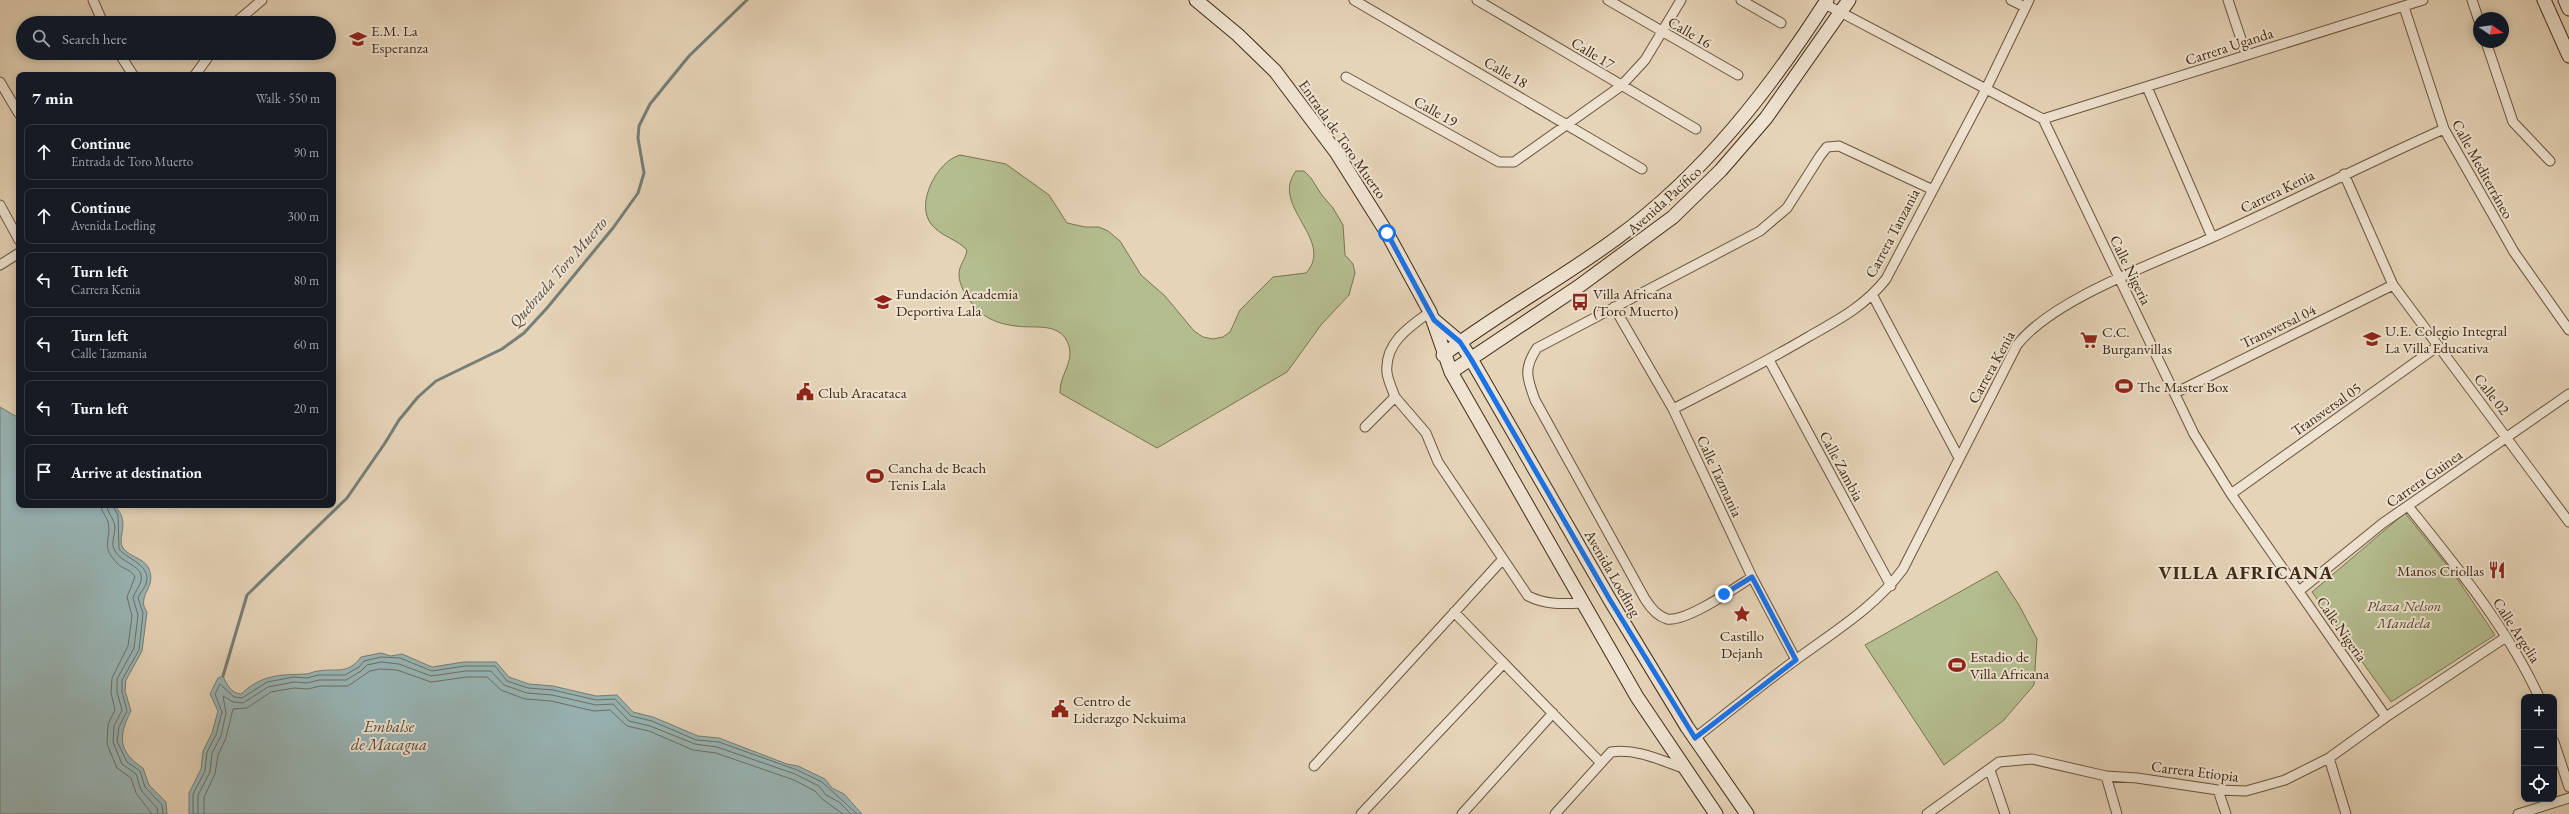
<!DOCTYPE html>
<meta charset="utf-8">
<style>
:root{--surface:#171b24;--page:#20242c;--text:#f1f3f6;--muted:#9ea1a6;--line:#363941}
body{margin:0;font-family:"EB Garamond",serif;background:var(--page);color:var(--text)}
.controls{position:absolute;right:12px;bottom:12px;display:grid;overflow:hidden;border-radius:8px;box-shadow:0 2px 10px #0003}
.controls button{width:36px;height:36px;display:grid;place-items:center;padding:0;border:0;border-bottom:1px solid var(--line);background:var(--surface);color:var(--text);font:20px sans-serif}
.compass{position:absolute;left:2473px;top:12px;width:36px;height:36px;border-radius:50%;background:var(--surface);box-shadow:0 2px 10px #0003;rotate:103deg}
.stop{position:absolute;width:12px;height:12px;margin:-9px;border:3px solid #1a73e8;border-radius:50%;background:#fff}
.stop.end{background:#1a73e8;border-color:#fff;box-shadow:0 1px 4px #0008}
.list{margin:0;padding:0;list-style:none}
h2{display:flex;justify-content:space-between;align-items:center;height:52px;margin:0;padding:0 16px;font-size:17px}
h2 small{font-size:13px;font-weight:400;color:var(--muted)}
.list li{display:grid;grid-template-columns:26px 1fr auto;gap:12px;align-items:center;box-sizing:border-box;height:56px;margin:0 8px 8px;padding:0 8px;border:1px solid var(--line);border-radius:8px}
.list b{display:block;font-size:15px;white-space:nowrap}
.list p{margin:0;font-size:13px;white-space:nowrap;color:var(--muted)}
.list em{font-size:13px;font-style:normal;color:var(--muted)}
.icon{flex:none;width:22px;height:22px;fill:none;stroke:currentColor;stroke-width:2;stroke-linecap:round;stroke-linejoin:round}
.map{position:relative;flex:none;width:2569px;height:814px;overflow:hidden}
.search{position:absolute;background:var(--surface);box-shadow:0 2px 10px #0003;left:16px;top:16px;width:320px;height:44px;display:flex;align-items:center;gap:10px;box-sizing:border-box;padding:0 14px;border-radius:22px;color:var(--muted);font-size:15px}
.panel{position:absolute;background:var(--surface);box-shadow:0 2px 10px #0003;left:16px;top:72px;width:320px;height:436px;border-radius:8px}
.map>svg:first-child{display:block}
</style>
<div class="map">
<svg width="2569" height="814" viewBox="0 0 2569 814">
<rect width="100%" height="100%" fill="#e6d4b8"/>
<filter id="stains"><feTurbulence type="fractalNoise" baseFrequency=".005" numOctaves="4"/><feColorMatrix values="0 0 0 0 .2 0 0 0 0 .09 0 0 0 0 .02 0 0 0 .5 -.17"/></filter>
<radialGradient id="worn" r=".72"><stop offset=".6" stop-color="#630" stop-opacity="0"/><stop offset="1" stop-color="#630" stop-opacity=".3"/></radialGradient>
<!-- green -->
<path fill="#b4bd8f" stroke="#7a7452" d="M960,155L1006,164L1049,195L1067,223L1085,227H1099L1108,231L1120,241L1141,275L1165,296L1194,331L1203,337L1213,339L1223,337L1230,332L1240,310L1273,277L1306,273C1336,240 1269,206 1296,171H1304L1311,178L1321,194L1333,208L1343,225L1345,255L1353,264L1355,273L1349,295L1321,325L1287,372L1157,448L1060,393C1059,376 1074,363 1069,346C1061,321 1035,329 1016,326C997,324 981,317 970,301C964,293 960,285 959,276C958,266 966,259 967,250C957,239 942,237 932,225C914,205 937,161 960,155Z
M2405,513L2454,574L2495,635L2391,702L2312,592Z
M1997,571L2019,605L2037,639L2034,685L2003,721L1944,765L1865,645Z"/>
<!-- water -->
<path fill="#99b6b7" stroke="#757e77" d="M0,407L19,418V505H114C132,523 116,536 123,548C130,558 147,558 150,572C155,588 136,597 147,612L142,651L126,680L125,691L131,711C118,736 118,752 143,768L149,785L166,802L167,814H0Z
M381,653L391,656L402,654L432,667L464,662H496L509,677L529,684L553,686L596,696L617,695L633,712L653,717L698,736L719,738L787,764L798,766L825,779L832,788L844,794L862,814H189V793L201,769L203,751L212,733L218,711L210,694L218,678L223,676C227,685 231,693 241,694C263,674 279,675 306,674C310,674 314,671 318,671C336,668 348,675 361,657Z"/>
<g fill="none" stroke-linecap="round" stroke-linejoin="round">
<!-- shore -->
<path stroke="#6c7066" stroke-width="1" d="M101,505C101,512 106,515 108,522C112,541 99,545 118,564C124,570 131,569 135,577L127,597L132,616L128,646L112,678L111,693L115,710L108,724L107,744L117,768L131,778L136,793L152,814
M107,505C107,513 114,518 115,527C115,536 110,543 115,551C121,562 139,565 141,575C143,584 135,590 133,598L138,615L134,648L117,679V692L122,710L114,726L113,742L122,764L136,774L141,790L157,808L158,814
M112,505L118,515L119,549C128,560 152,565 146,584C144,589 140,593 138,598L143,613L139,650L122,680V692L127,711L119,727L117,741L127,762L140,771L145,787L162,805L163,814
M193,814V794L205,771L207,752L216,735L222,712L215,694L220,684L234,697L242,698L267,682L294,677L307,678L318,675H345L359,667L364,661L381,657L400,658L432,671L465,666H495L507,681L528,688L553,690L596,700L615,699L631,716L652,721L696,740L719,742L797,770L822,782L857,814
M198,814V795L210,772L212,753L221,736L226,713L223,696L233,702L243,703L268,687L294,682L307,683L319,680H346L361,671L367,665L381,662L399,664L431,676L466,671H491L504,685L527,693L552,695L596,705L613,704L629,721L650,726L695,744L717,747L795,774L819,786L826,795L839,802L851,814
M204,814V797L215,774L218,755L226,738L233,709L247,708L271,692L294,688L308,689L320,686H348L370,671L380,669L397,670L431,682L467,677H487L501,690L525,699L551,701L594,711L610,710L627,726L649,731L693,750L716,753L794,780L815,791L822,799L843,814"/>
<!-- stream -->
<path stroke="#757e77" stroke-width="3" d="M223,676L247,595L347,498L385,443L399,420L418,397L436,381L502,349L524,333L547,308L613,228L638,193L644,173L638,138L639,126L650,104L689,56L747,0"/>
<!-- street casing -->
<g stroke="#69543e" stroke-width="11">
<path id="street" d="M93,0L103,23
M1354,0L1642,169
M1477,0L1696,129
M1608,0L1738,75
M1741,0L1781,23
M2011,0L2025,7
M2228,0L2246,54
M2472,0L2479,21
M1825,4L2043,119L2194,434L2231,494L2386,717
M2404,7L2444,129L2514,252L2569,330
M235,23L262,0
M2486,42L2513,122L2550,161
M119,53L133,75
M195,75L211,53
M1346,77L1499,162H1514L1621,86L1645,60L1681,0
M0,82L19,114
M2147,87L2212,237
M2043,119L2423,0
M2344,174L2393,285L2569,522
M0,205L19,240
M0,265L19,253
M1873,296L1959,458
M1614,307L1673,409L1752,577L1796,660
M1769,360L1891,586
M2175,393L2393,285
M1395,397L1426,433L1438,462L1528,596C1546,605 1563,604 1583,603
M1673,409C1718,386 1764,363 1808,337C1838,320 1865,306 1886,279L1986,89L2029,0
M1365,427L1395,397C1392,389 1388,380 1387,373C1384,343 1410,326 1430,312
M2231,494L2438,346
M2408,506C2456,566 2507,627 2539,697
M1752,577C1735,588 1687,622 1667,619C1657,616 1650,607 1645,599L1535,400C1527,378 1523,369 1537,348L1760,231L1787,208L1820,156L1827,147L1839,146L1931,189
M2299,591L2383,523L2569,394
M1454,612L1601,763
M1695,738C1729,712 1762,684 1797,659C1835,631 1875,607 1903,569L2017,345C2053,299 2155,263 2211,238C2289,203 2365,164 2444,129
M2554,742L2569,787
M2329,758L2346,814
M1314,766L1503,559
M1990,770L2005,814
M2106,776L2117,814
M2218,790L2226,814
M1361,814L1504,663
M1462,814L1553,713
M1555,814L1611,752C1637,748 1662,761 1686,769
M1927,814L1999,762L2032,759L2106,776L2137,778L2218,790L2246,791L2285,780L2329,758L2386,717L2506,637
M2518,814L2569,798"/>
</g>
<!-- secondary casing -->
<g stroke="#3f2a16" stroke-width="15">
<path id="secondary" d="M1196,0L1238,35L1275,71L1336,152L1387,233L1430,312L1451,372L1637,697L1716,814
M2544,0L2569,56
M2565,0L2569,9
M1434,320L1460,342L1471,359L1610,600L1687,727L1747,814
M1443,355C1499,312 1562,279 1618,237C1704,174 1770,89 1827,0
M1451,372L1578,287L1673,217L1721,170L1766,118L1849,0"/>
</g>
<!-- street -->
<use href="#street" stroke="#efe3d1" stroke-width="9"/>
<!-- secondary -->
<use href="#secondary" stroke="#efe3d1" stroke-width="13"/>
</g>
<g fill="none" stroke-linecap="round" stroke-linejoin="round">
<!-- route -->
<path stroke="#1a73e8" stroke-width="5" d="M1387,233L1434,320L1460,342L1471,359L1610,600L1695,738L1796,660L1752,577L1724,594"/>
</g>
<!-- icons -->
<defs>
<g id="school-bare" transform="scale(1.38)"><path d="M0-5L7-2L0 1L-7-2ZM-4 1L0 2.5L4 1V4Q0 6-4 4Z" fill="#8f2418" stroke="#efe3d1" stroke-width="2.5" paint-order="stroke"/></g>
<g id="university-bare" transform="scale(1.38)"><path d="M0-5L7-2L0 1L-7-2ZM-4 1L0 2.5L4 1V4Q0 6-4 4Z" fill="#8f2418" stroke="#efe3d1" stroke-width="2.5" paint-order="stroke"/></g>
<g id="bus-bare" transform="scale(1.38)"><path d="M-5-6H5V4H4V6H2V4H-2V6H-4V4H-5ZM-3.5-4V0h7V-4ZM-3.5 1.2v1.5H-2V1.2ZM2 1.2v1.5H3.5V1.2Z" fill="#8f2418" stroke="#efe3d1" stroke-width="2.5" paint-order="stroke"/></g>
<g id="supermarket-bare" transform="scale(1.38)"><path d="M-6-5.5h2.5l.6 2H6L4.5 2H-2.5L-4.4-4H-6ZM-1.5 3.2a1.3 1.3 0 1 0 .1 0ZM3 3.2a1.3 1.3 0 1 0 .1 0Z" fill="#8f2418" stroke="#efe3d1" stroke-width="2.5" paint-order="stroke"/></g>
<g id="stadium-bare" transform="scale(1.38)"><path d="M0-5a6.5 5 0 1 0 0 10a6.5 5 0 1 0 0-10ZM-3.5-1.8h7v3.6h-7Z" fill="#8f2418" stroke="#efe3d1" stroke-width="2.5" paint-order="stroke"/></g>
<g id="civic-bare" transform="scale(1.38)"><path d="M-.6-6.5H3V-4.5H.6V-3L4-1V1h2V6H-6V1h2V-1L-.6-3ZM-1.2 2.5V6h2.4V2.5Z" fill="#8f2418" stroke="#efe3d1" stroke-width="2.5" paint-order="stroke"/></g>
<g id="restaurant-bare" transform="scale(1.38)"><path d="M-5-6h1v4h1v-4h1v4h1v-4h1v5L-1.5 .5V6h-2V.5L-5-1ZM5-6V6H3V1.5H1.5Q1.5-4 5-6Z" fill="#8f2418" stroke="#efe3d1" stroke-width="2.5" paint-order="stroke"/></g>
<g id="sight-bare" transform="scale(1.38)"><path d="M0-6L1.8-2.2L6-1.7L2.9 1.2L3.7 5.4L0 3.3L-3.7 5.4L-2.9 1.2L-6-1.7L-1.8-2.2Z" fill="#8f2418" stroke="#efe3d1" stroke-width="2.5" paint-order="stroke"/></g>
</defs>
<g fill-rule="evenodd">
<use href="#school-bare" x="358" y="39"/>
<use href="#university-bare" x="883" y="302"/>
<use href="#bus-bare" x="1580" y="302"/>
<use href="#school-bare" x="2372" y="339"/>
<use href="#supermarket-bare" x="2089" y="340"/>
<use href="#stadium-bare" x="2124" y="386"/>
<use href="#civic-bare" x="805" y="392"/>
<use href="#stadium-bare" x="875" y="476"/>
<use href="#restaurant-bare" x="2497" y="570"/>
<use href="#sight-bare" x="1742" y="614"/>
<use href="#stadium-bare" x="1957" y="665"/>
<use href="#civic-bare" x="1060" y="709"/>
</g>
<g text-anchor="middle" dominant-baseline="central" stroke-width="4" stroke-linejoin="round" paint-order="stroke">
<!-- poi labels -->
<g font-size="15" fill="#3f2a16" stroke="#efe3d1" text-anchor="start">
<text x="371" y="30">E.M. La<tspan x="371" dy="17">Esperanza</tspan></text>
<text x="896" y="293">Fundación Academia<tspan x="896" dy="17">Deportiva Lala</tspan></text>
<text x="1593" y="293">Villa Africana<tspan x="1593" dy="17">(Toro Muerto)</tspan></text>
<text x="2385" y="330">U.E. Colegio Integral<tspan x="2385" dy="17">La Villa Educativa</tspan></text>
<text x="2102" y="331">C.C.<tspan x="2102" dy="17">Burganvillas</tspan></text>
<text x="2137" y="386">The Master Box</text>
<text x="818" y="392">Club Aracataca</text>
<text x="888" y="467">Cancha de Beach<tspan x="888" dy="17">Tenis Lala</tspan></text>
<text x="2484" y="570" text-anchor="end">Manos Criollas</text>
<text x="1742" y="635" text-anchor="middle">Castillo<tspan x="1742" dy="17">Dejanh</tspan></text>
<text x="1970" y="656">Estadio de<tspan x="1970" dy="17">Villa Africana</tspan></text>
<text x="1073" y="700">Centro de<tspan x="1073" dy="17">Liderazgo Nekuima</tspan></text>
</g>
<!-- street labels -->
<g font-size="15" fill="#3f2a16" stroke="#efe3d1">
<text transform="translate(1690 32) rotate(30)">Calle 16</text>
<text transform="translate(2229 46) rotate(-18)">Carrera Uganda</text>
<text transform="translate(1593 53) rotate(31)">Calle 17</text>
<text transform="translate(1506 72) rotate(30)">Calle 18</text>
<text transform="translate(1436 111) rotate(29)">Calle 19</text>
<text transform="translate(1343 139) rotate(55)">Entrada de Toro Muerto</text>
<text transform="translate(2483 169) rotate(61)">Calle Mediterráneo</text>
<text transform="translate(2277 191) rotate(-26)">Carrera Kenia</text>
<text transform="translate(1664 200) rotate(-42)">Avenida Pacífico</text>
<text transform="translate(1892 233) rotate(-62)">Carrera Tanzania</text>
<text transform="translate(2131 270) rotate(64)">Calle Nigeria</text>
<text transform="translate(2278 326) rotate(-26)">Transversal 04</text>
<text transform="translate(1991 367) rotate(-61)">Carrera Kenia</text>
<text transform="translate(2492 394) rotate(52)">Calle 02</text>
<text transform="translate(2326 409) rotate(-35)">Transversal 05</text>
<text transform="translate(1842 466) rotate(62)">Calle Zambia</text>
<text transform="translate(1720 476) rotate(65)">Calle Tazmania</text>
<text transform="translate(2424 478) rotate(-35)">Carrera Guinea</text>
<text transform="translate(1613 573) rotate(60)">Avenida Loefling</text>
<text transform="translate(2342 629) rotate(55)">Calle Nigeria</text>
<text transform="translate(2517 630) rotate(57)">Calle Argelia</text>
<text transform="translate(2195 771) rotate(7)">Carrera Etiopia</text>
</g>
<!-- park labels -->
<g font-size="15" font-style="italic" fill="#56472e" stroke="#efe3d1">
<text x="2404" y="605">Plaza Nelson<tspan x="2404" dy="17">Mandela</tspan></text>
</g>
<!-- water labels -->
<g font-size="16" font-style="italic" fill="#564d3e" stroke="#efe3d1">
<text transform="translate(558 272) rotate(-49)">Quebrada Toro Muerto</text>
<text x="389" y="726">Embalse<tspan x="389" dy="18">de Macagua</tspan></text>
</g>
<!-- district labels -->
<g font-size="19" font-weight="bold" letter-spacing="1" fill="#3f2a16" stroke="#efe3d1">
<text x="2246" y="572">VILLA AFRICANA</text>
</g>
</g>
<rect width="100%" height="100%" filter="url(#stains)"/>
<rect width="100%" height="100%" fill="url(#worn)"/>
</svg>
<div class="controls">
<button>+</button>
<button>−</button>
<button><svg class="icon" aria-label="locate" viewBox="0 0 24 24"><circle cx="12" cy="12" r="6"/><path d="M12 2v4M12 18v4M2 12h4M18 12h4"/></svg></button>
</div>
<svg class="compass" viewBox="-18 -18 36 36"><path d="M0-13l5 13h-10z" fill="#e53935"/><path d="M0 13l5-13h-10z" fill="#9ea1a6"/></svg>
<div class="stop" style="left:1387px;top:233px"></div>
<div class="stop end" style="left:1724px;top:594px"></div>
<div class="search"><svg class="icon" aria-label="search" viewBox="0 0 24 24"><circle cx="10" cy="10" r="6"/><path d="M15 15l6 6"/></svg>Search here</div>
<section class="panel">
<h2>7 min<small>Walk · 550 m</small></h2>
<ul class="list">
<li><svg class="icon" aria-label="ahead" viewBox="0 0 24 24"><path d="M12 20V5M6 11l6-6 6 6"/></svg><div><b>Continue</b><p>Entrada de Toro Muerto</p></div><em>90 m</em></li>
<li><svg class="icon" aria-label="ahead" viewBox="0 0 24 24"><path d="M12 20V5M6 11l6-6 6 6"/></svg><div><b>Continue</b><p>Avenida Loefling</p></div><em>300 m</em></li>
<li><svg class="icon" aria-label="left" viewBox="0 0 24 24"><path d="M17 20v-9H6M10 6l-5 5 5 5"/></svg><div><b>Turn left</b><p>Carrera Kenia</p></div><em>80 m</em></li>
<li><svg class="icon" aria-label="left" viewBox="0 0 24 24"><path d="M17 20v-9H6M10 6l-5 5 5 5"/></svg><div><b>Turn left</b><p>Calle Tazmania</p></div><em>60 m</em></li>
<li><svg class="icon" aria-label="left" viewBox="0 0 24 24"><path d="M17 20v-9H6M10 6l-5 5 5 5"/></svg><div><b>Turn left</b></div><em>20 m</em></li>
<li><svg class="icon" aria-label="arrive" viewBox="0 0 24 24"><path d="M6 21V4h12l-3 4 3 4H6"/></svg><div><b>Arrive at destination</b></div></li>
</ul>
</section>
</div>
